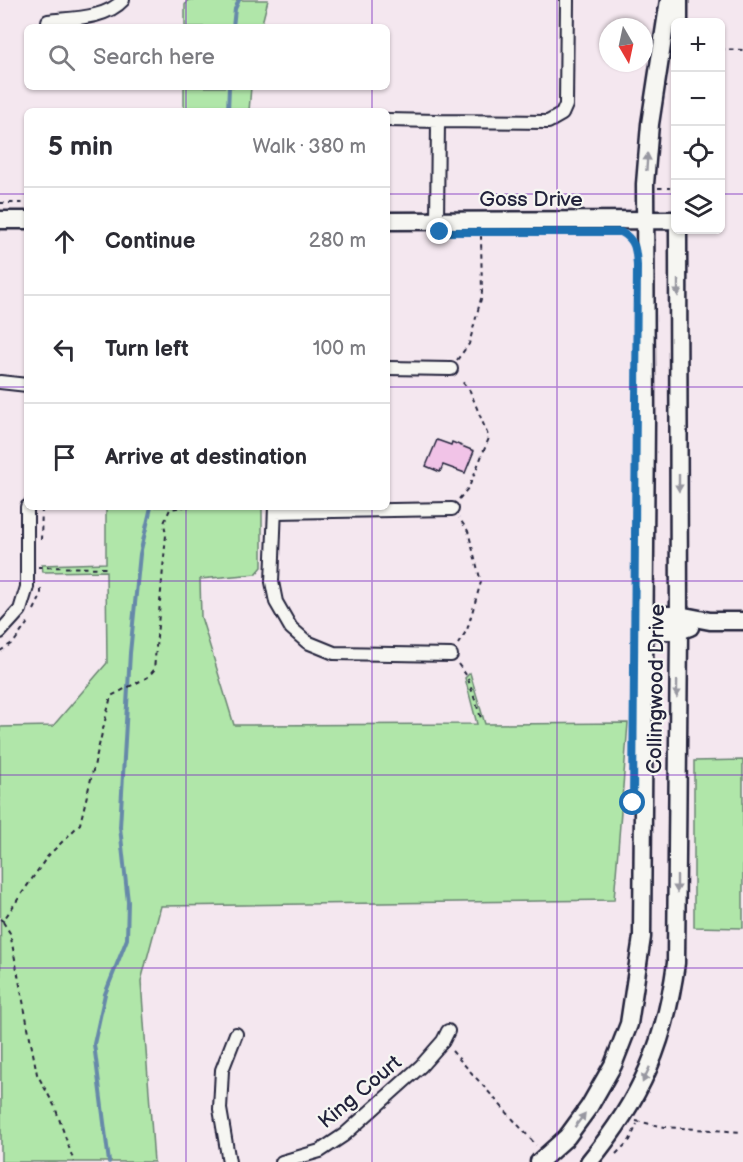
<!DOCTYPE html>
<meta charset="utf-8">
<style>
:root{--surface:#fff;--page:#f7f7f7;--text:#2b2b33;--muted:#7c7c81;--line:#e1e1e2}
body{margin:0;font-family:"Balsamiq Sans",sans-serif;background:var(--page);color:var(--text)}
.controls{position:absolute;right:18px;top:18px;display:grid;overflow:hidden;border-radius:9px;box-shadow:0 2px 4px #0004}
.controls button{width:54px;height:54px;display:grid;place-items:center;padding:0;border:0;border-bottom:2px solid var(--line);background:var(--surface);color:var(--text);font:30px sans-serif}
.compass{position:absolute;left:599px;top:18px;width:54px;height:54px;border-radius:50%;background:var(--surface);box-shadow:0 2px 4px #0004;rotate:171deg}
.stop{position:absolute;width:18px;height:18px;margin:-14px;border:4px solid #1f6fb2;border-radius:50%;background:#fff}
.stop.end{background:#1f6fb2;border-color:#fff;box-shadow:0 2px 6px #0008}
.list{margin:0;padding:0;list-style:none}
h2{display:flex;justify-content:space-between;align-items:center;height:78px;margin:0;padding:0 24px;font-size:26px}
h2 small{font-size:20px;font-weight:400;color:var(--muted)}
.list li{display:grid;grid-template-columns:39px 1fr auto;gap:18px;align-items:center;box-sizing:border-box;height:108px;padding:0 24px;border-top:2px solid var(--line)}
.list b{display:block;font-size:22px;white-space:nowrap}
.list em{font-size:20px;font-style:normal;color:var(--muted)}
.icon{flex:none;width:33px;height:33px;fill:none;stroke:currentColor;stroke-width:2;stroke-linecap:round;stroke-linejoin:round}
.map{position:relative;flex:none;width:743px;height:1162px;overflow:hidden}
.search{position:absolute;background:var(--surface);box-shadow:0 2px 4px #0004;left:24px;top:24px;width:366px;height:66px;display:flex;align-items:center;gap:15px;box-sizing:border-box;padding:0 21px;border-radius:9px;color:var(--muted);font-size:22px}
.panel{position:absolute;background:var(--surface);box-shadow:0 2px 4px #0004;left:24px;top:108px;width:366px;height:402px;border-radius:9px}
.map>svg:first-child{display:block}
</style>
<div class="map">
<svg width="743" height="1162" viewBox="0 0 743 1162">
<rect width="100%" height="100%" fill="#f4e7ef"/>
<filter id="ink" filterUnits="userSpaceOnUse"><feTurbulence type="fractalNoise" baseFrequency=".0167" numOctaves="2"/><feDisplacementMap in="SourceGraphic" scale="12" xChannelSelector="R" yChannelSelector="G"/><feConvolveMatrix kernelMatrix="1 2 1 2 8 2 1 2 1" color-interpolation-filters="sRGB"/></filter>
<g filter="url(#ink)">
<!-- green -->
<path fill="#b0e6a9" stroke="#698472" stroke-width="1.5" d="M188,0H268L261,27H185V5Z
M184,87H251L249,111H184Z
M106,507H262V567L256,574L200,579L201,617L234,725L477,724L465,678L470,673L485,724L628,723L614,900L161,906L141,981L154,1162H1L0,727L53,726L107,663L106,571L43,572L42,565L106,563Z
M743,760V928L694,927V761Z"/>
<g fill="none" stroke-linecap="round" stroke-linejoin="round">
<!-- stream -->
<path stroke="#6689a9" stroke-width="4" d="M233,27L235,9L239,0
M228,111L229,87
M109,1162L94,1044L105,994L127,939L128,902L120,827L130,653L140,554L151,507"/>
</g>
<!-- building -->
<path fill="#f1c3e7" stroke="#22223b" stroke-width="1.5" d="M437,440L451,445L452,442L474,451L465,473L443,465L440,472L426,466Z"/>
<g fill="none" stroke-linecap="round" stroke-linejoin="round">
<!-- street casing -->
<g stroke="#22223b" stroke-width="16">
<path id="street" d="M48,21C72,18 106,19 123,0
M387,120L438,121
M437,221L438,121L548,122L562,114L566,105L567,0
M387,368L451,369
M0,382L27,385
M275,507L272,582L276,602L291,628L307,642L334,653L451,655
M275,512L452,509
M0,632L20,610L27,587V507
M229,1162L220,1109L222,1070L236,1034
M282,1162L320,1151L344,1135L421,1066L443,1041L448,1031"/>
</g>
<!-- secondary casing -->
<g stroke="#22223b" stroke-width="21">
<path id="secondary" d="M679,0V22
M0,220H27
M387,221L676,220
M644,615H679L710,621H743
M644,631H679L690,627
M539,1162L567,1137L589,1107L613,1065L629,1024L642,937L646,419L645,184L650,124L669,0
M589,1162C641,1099 665,1044 676,963L679,631L678,230"/>
</g>
<!-- path -->
<path stroke="#22223b" stroke-width="2" stroke-dasharray="4.5 4.5" stroke-linecap="butt" d="M720,49L743,50
M658,188H670
M0,203H27
M457,360L469,344L482,295L481,236
M459,499L469,487L489,438L470,391L460,379
M41,540L42,507
M38,567L107,568
M34,610L41,596V588
M458,644L467,630L481,582L468,531L459,518
M0,651L14,642L29,621
M458,664L467,676L482,721
M0,919L3,921L47,857L80,824L111,696L148,677L154,670L166,535L164,523L170,509L184,507
M3,922L10,933L37,1074L55,1107L74,1162
M452,1051L536,1145
M636,1121L665,1127L743,1132
M616,1154L630,1140L637,1124"/>
<!-- street -->
<use href="#street" stroke="#f6f6f2" stroke-width="12"/>
<!-- secondary -->
<use href="#secondary" stroke="#f6f6f2" stroke-width="16"/>
</g>
<!-- one-way arrows -->
<defs><path id="oneway-solid" d="M-6-.8H1V-3.2L6.5 0L1 3.2V.8H-6Z" transform="scale(1.5)"/></defs>
<g fill="#9797a0">
<use href="#oneway-solid" transform="translate(647 162) rotate(-86)"/>
<use href="#oneway-solid" transform="translate(678 288) rotate(90)"/>
<use href="#oneway-solid" transform="translate(679 483) rotate(90)"/>
<use href="#oneway-solid" transform="translate(677 689) rotate(91)"/>
<use href="#oneway-solid" transform="translate(677 884) rotate(90)"/>
<use href="#oneway-solid" transform="translate(646 1075) rotate(115)"/>
<use href="#oneway-solid" transform="translate(580 1120) rotate(-53)"/>
</g>
</g>
<g fill="none" stroke-linecap="round" stroke-linejoin="round" filter="url(#ink)">
<!-- route -->
<path stroke="#1f6fb2" stroke-width="8" d="M440,232H621C636,240 636,250 637,266L633,803"/>
</g>
<!-- grid -->
<path fill="none" stroke="#7b2cbf" stroke-width="1.5" stroke-opacity="0.55" d="M186,0V27M372,0V27M557,0V1162M186,87V111M372,87V111M0,194H27M387,194H676M720,194H743M0,387H27M387,387H743M186,507V1162M372,507V1162M0,581H743M0,775H743M0,968H743"/>
<g text-anchor="middle" dominant-baseline="central" stroke-width="4.5" stroke-linejoin="round" paint-order="stroke">
<!-- street labels -->
<g font-size="21" fill="#22223b" stroke="#f6f6f2">
<text x="531" y="199">Goss Drive</text>
<text transform="translate(656 689) rotate(-89)">Collingwood Drive</text>
<text transform="translate(360 1092) rotate(-40)">King Court</text>
</g>
</g>
</svg>
<div class="controls">
<button>+</button>
<button>−</button>
<button><svg class="icon" aria-label="locate" viewBox="0 0 24 24"><circle cx="12" cy="12" r="6"/><path d="M12 2v4M12 18v4M2 12h4M18 12h4"/></svg></button>
<button><svg class="icon" aria-label="layers" viewBox="0 0 24 24"><path d="M12 4l9 5-9 5-9-5zM3 14l9 5 9-5"/></svg></button>
</div>
<svg class="compass" viewBox="-18 -18 36 36"><path d="M0-13l5 13h-10z" fill="#e53935"/><path d="M0 13l5-13h-10z" fill="#7c7c81"/></svg>
<div class="stop" style="left:633px;top:803px"></div>
<div class="stop end" style="left:440px;top:232px"></div>
<div class="search"><svg class="icon" aria-label="search" viewBox="0 0 24 24"><circle cx="10" cy="10" r="6"/><path d="M15 15l6 6"/></svg>Search here</div>
<section class="panel">
<h2>5 min<small>Walk · 380 m</small></h2>
<ul class="list">
<li><svg class="icon" aria-label="ahead" viewBox="0 0 24 24"><path d="M12 20V5M6 11l6-6 6 6"/></svg><div><b>Continue</b></div><em>280 m</em></li>
<li><svg class="icon" aria-label="left" viewBox="0 0 24 24"><path d="M17 20v-9H6M10 6l-5 5 5 5"/></svg><div><b>Turn left</b></div><em>100 m</em></li>
<li><svg class="icon" aria-label="arrive" viewBox="0 0 24 24"><path d="M6 21V4h12l-3 4 3 4H6"/></svg><div><b>Arrive at destination</b></div></li>
</ul>
</section>
</div>
